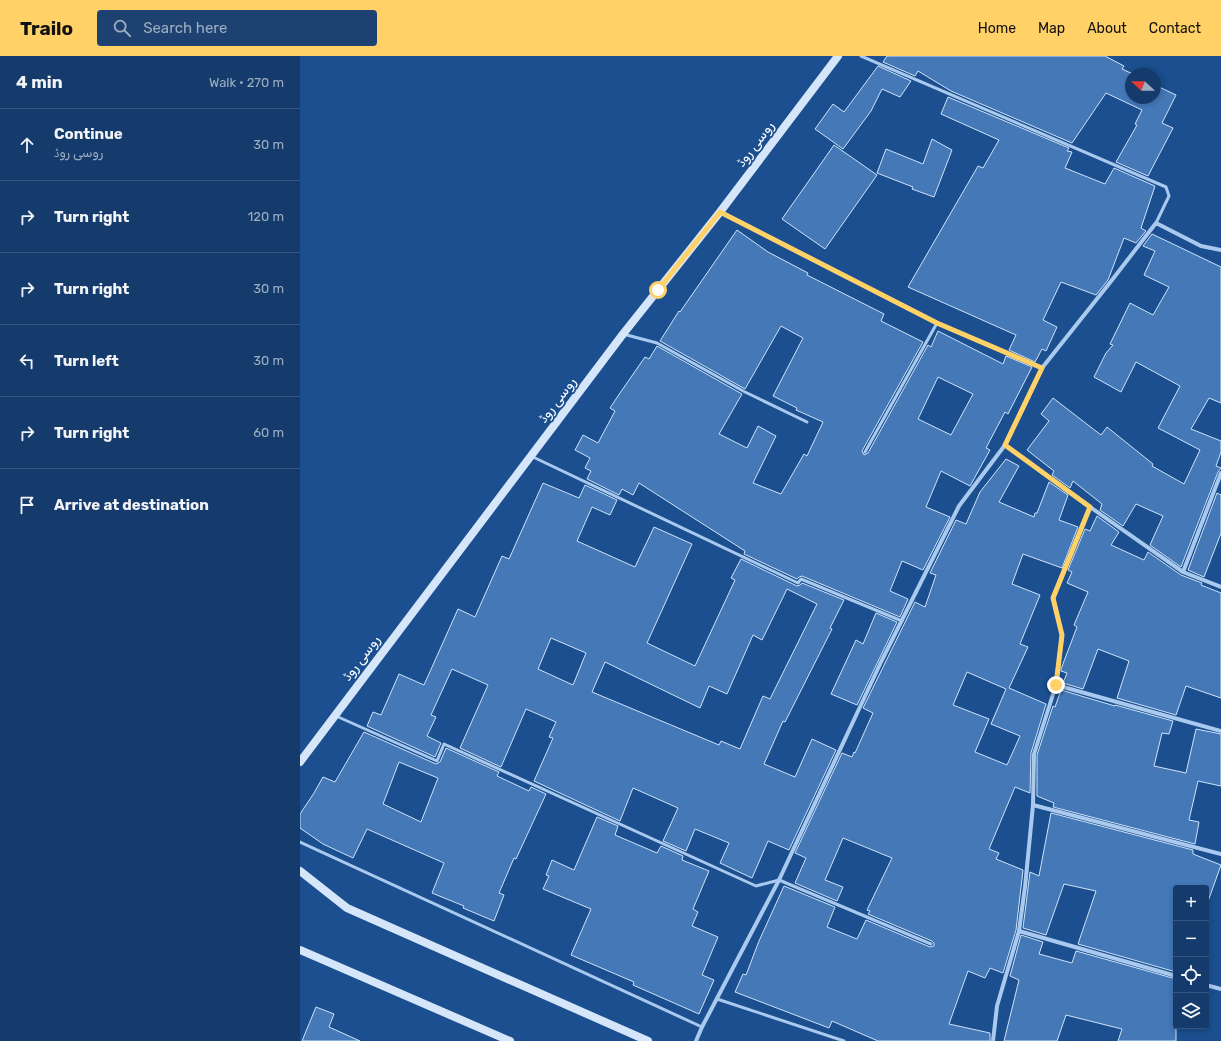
<!DOCTYPE html>
<meta charset="utf-8">
<style>
:root{--surface:#143b6b;--page:#1d4271;--text:#f1f3f6;--muted:#9dadc1;--line:#33557e;--accent:#ffd166}
body{margin:0;font-family:Rubik,"Noto Naskh Arabic",sans-serif;background:var(--page);color:var(--text)}
.controls{position:absolute;right:12px;bottom:12px;display:grid;overflow:hidden;border-radius:4px;box-shadow:0 2px 6px #0003}
.controls button{width:36px;height:36px;display:grid;place-items:center;padding:0;border:0;border-bottom:1px solid var(--line);background:var(--surface);color:var(--text);font:20px sans-serif}
.compass{position:absolute;left:825px;top:12px;width:36px;height:36px;border-radius:50%;background:var(--surface);box-shadow:0 2px 6px #0003;rotate:292deg}
.stop{position:absolute;width:12px;height:12px;margin:-9px;border:3px solid #ffd166;border-radius:50%;background:#fff}
.stop.end{background:#ffd166;border-color:#fff;box-shadow:0 1px 4px #0008}
.list{margin:0;padding:0;list-style:none}
h2{display:flex;justify-content:space-between;align-items:center;height:52px;margin:0;padding:0 16px;font-size:17px}
h2 small{font-size:13px;font-weight:400;color:var(--muted)}
.list li{display:grid;grid-template-columns:26px 1fr auto;gap:12px;align-items:center;box-sizing:border-box;height:72px;padding:0 16px;border-top:1px solid var(--line)}
.list b{display:block;font-size:15px;white-space:nowrap}
.list p{margin:0;font-size:13px;white-space:nowrap;color:var(--muted)}
.list em{font-size:13px;font-style:normal;color:var(--muted)}
.icon{flex:none;width:22px;height:22px;fill:none;stroke:currentColor;stroke-width:2;stroke-linecap:round;stroke-linejoin:round}
.map{position:relative;flex:none;width:921px;height:985px;overflow:hidden}
header{display:flex;align-items:center;gap:24px;box-sizing:border-box;height:56px;padding:0 20px;background:var(--accent);color:#111}
header strong{font-size:19px}
nav{display:flex;gap:22px;margin-inline-start:auto;font-size:14px}
.search{width:280px;height:36px;background:var(--page);display:flex;align-items:center;gap:10px;box-sizing:border-box;padding:0 14px;border-radius:4px;color:var(--muted);font-size:15px}
main{display:flex}
aside{flex:1;background:var(--surface)}
.map>svg:first-child{display:block}
</style>
<header>
<strong>Trailo</strong>
<div class="search"><svg class="icon" aria-label="search" viewBox="0 0 24 24"><circle cx="10" cy="10" r="6"/><path d="M15 15l6 6"/></svg>Search here</div>
<nav><a>Home</a><a>Map</a><a>About</a><a>Contact</a></nav>
</header>
<main>
<aside>
<h2>4 min<small>Walk · 270 m</small></h2>
<ul class="list">
<li><svg class="icon" aria-label="ahead" viewBox="0 0 24 24"><path d="M12 20V5M6 11l6-6 6 6"/></svg><div><b>Continue</b><p>روسی روڈ</p></div><em>30 m</em></li>
<li><svg class="icon" aria-label="right" viewBox="0 0 24 24"><path d="M7 20v-9h11M14 6l5 5-5 5"/></svg><div><b>Turn right</b></div><em>120 m</em></li>
<li><svg class="icon" aria-label="right" viewBox="0 0 24 24"><path d="M7 20v-9h11M14 6l5 5-5 5"/></svg><div><b>Turn right</b></div><em>30 m</em></li>
<li><svg class="icon" aria-label="left" viewBox="0 0 24 24"><path d="M17 20v-9H6M10 6l-5 5 5 5"/></svg><div><b>Turn left</b></div><em>30 m</em></li>
<li><svg class="icon" aria-label="right" viewBox="0 0 24 24"><path d="M7 20v-9h11M14 6l5 5-5 5"/></svg><div><b>Turn right</b></div><em>60 m</em></li>
<li><svg class="icon" aria-label="arrive" viewBox="0 0 24 24"><path d="M6 21V4h12l-3 4 3 4H6"/></svg><div><b>Arrive at destination</b></div></li>
</ul>
</aside>
<div class="map">
<svg width="921" height="985" viewBox="0 0 921 985">
<rect width="100%" height="100%" fill="#1b4f8f"/>
<!-- building -->
<path fill="#4478b7" stroke="#cfe3fa" fill-rule="evenodd" d="M587,0H805L824,10L822,13L833,18H831V42H855V29L876,39L862,67L873,72L848,120L816,106L837,69L835,68L842,54L806,37L772,87L651,35L618,15L615,20L583,6Z
M578,10L611,25L600,41L582,33L571,55L543,93L515,73L533,48L544,56Z
M648,41L769,92L767,95L772,96L765,112L805,128L814,112L855,130L841,172L846,175L836,187L824,182L808,224L796,239L761,226L743,264L757,271L746,295L742,293L735,306L709,294L716,279L608,231L678,110L683,112L699,84L641,58Z
M632,83L652,94L634,141L612,133L613,131L577,117L586,93L623,108Z
M534,89L577,119L525,193L482,163Z
M437,174L468,196L508,217L507,219L584,258L581,265L623,286L562,395L564,399L568,397L628,289L631,291L638,275L703,308L706,300L732,311L708,358L705,356L686,392L690,394L670,430L641,415L626,451L650,461L623,514L602,505L590,535L608,543L600,561L502,520L499,521L497,523L444,498L445,495L339,427L333,439L322,433L319,439L287,423L291,415L285,412L290,402L275,394L283,379L298,387L315,355L310,352L320,337L345,301L349,303L357,290L442,338L419,378L447,392L458,370L476,380L453,427L481,438L504,398L507,400L523,366L496,354L497,352L473,340L503,282L481,270L445,333L360,285L379,255L380,256ZM638,321L673,338L651,379L618,363Z
M852,178L921,211V347L909,342L891,373L921,385V396L916,410L921,412L918,416L881,511L850,489L863,460L836,448L823,470L800,454L802,448L773,425L770,432L752,419L754,415L727,394L749,365L741,358L753,342L801,379L807,371L853,408L852,410L884,428L900,394L858,372L880,330L836,306L821,336L794,321L806,297L813,289L810,288L830,247L853,259L869,231L844,219L855,195L843,190Z
M706,403L719,410L699,446L734,461L735,457H737L749,426L768,439L759,464L778,471L762,512L723,498L712,528L740,539L720,588L728,591L709,632L746,648L731,697L730,737L715,731L689,793L699,797L696,803L723,814L716,874L703,917L690,912L685,922L668,915L649,968L690,977V985H578L532,965L529,972L435,936L443,918L446,919L459,885L484,830L535,851L527,871L557,883L566,864L630,891L634,890V887L632,885L568,858L570,855L567,854L592,802L543,782L525,824L543,831L537,845L495,827L506,802L495,797L542,697L552,701L554,696L555,697L573,657L563,652L615,546L625,551L636,519L630,517L656,464L666,468L680,436ZM667,616L706,633L691,668L720,680L707,709L675,696L689,663L653,649Z
M243,427L279,442L285,429L317,444L310,459L292,451L277,485L335,511L354,471L392,488L347,587L395,610L435,524L431,522L441,503L497,530L500,529L502,527L544,544L530,572L532,573L485,666L483,665L464,708L495,721L512,683L536,694L489,794L468,785L452,822L420,807L429,787L395,773L386,795L363,785L378,752L333,732L320,765L234,725L253,682L249,681L256,666L226,653L201,711L160,692L188,629L152,613L131,659L136,661L127,680L141,687L135,701L67,670L73,656L81,659L99,618L124,629L158,553L175,561L202,500L209,503ZM487,533L517,548L470,643L463,640L440,693L421,685L419,689L292,636L305,606L400,652L409,630L427,638L453,579L462,584ZM251,582L286,597L273,629L238,613Z
M917,437L921,439V477L904,521L888,514Z
M797,460L819,476L811,489L844,504L848,496L881,519L902,527L901,529L921,537V642L886,630L876,659L817,642L829,605L798,593L783,633L763,627L767,617L761,615V613L777,571L774,569L788,536L767,527L772,516L768,514L785,473L790,475Z
M576,557L597,566L557,649L531,638L556,584L563,588Z
M761,634L815,650V649L873,665L869,678L862,677L854,710L886,717L896,673L921,678V730L898,725L889,764L899,766L895,788L753,751L754,747L737,740V699L753,650L755,651Z
M64,676L136,708L140,706L146,692L199,716L197,720L229,735L231,731L246,738L216,803L214,802L199,837L204,839L194,865L163,852L164,850L132,837L144,807L67,773L53,802L23,788L0,772V758L14,737L23,721L35,726ZM99,706L138,722L121,766L83,748Z
M751,757L893,794V798L921,809L906,851V832H876V916L778,888L796,835L764,828L746,879L723,872L730,816L739,820Z
M297,761L318,770L315,779L357,797L361,790L383,800L382,804L409,815L393,853L398,856L392,870L418,881L402,919L414,924L399,958L333,929L334,926L271,899L291,853L243,833L249,820L246,819L252,804L274,814Z
M721,879L743,886L739,898L772,907L776,895L876,923V985H818L822,973L766,959L757,985H704L719,924L710,920Z
M16,951L34,958L29,971L60,985H2Z"/>
<g fill="none" stroke-linecap="round" stroke-linejoin="round">
<!-- lane -->
<path stroke="#a9c9ee" stroke-width="3" d="M561,0L866,131L869,140L856,167
M422,156L637,267L742,312
M323,278L357,287L445,336L507,366
M565,396L637,267
M233,401L498,527L501,523L602,565
M36,660L137,705L144,688L456,830L479,824L631,888
M0,786L402,971
M417,943L544,985"/>
<!-- street -->
<path stroke="#a9c9ee" stroke-width="4" d="M705,389L790,451L883,516L921,531
M883,516L921,417
M756,629L921,675
M733,749L921,798
M719,875L876,920
M906,929L921,933
M396,985L402,971L479,824L581,606L659,450L705,389L742,312L812,224L856,167L901,190L921,194
M693,985L697,950L719,875L725,831L733,749L734,698L756,629L762,579L753,542L790,451"/>
<!-- secondary -->
<path stroke="#d6e6fa" stroke-width="8" d="M0,706L323,278L420,156L538,0
M0,815L47,852L348,985
M0,894L210,985"/>
</g>
<g fill="none" stroke-linecap="round" stroke-linejoin="round">
<!-- route -->
<path stroke="#ffd166" stroke-width="5" d="M358,234L420,156L637,267L742,312L705,389L790,451L753,542L762,579L756,629"/>
</g>
<g text-anchor="middle" dominant-baseline="central" stroke-width="3.5" stroke-linejoin="round" paint-order="stroke">
<!-- street labels -->
<g font-size="14" fill="#fff" stroke="#1b4f8f">
<text transform="translate(455 88) rotate(-53)">روسی روڈ</text>
<text transform="translate(257 344) rotate(-53)">روسی روڈ</text>
<text transform="translate(61 602) rotate(-53)">روسی روڈ</text>
</g>
</g>
</svg>
<div class="controls">
<button>+</button>
<button>−</button>
<button><svg class="icon" aria-label="locate" viewBox="0 0 24 24"><circle cx="12" cy="12" r="6"/><path d="M12 2v4M12 18v4M2 12h4M18 12h4"/></svg></button>
<button><svg class="icon" aria-label="layers" viewBox="0 0 24 24"><path d="M12 4l9 5-9 5-9-5zM3 14l9 5 9-5"/></svg></button>
</div>
<svg class="compass" viewBox="-18 -18 36 36"><path d="M0-13l5 13h-10z" fill="#e53935"/><path d="M0 13l5-13h-10z" fill="#9dadc1"/></svg>
<div class="stop" style="left:358px;top:234px"></div>
<div class="stop end" style="left:756px;top:629px"></div>
</div>
</main>
